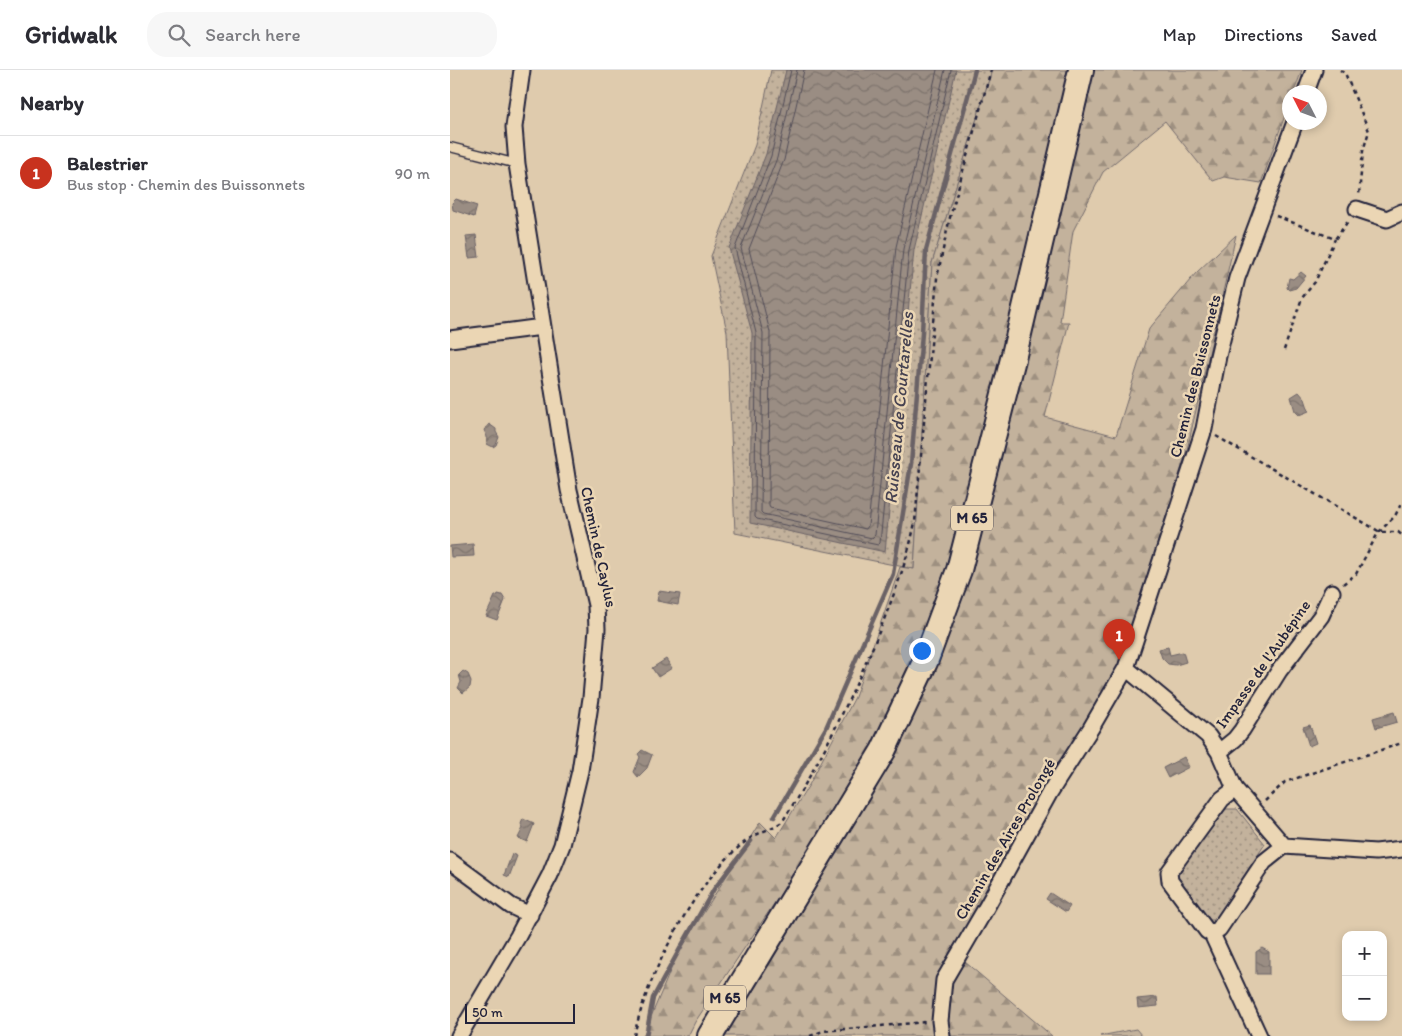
<!DOCTYPE html>
<meta charset="utf-8">
<style>
:root{--surface:#fff;--page:#f7f7f7;--text:#2b2b33;--muted:#7c7c81;--line:#e1e1e2;--accent:#c8321e}
body{margin:0;font-family:Itim,sans-serif;background:var(--page);color:var(--text)}
.controls{position:absolute;right:15px;bottom:15px;display:grid;overflow:hidden;border-radius:10px;box-shadow:0 2px 8px #0003}
.controls button{width:45px;height:45px;display:grid;place-items:center;padding:0;border:0;border-bottom:1px solid var(--line);background:var(--surface);color:var(--text);font:25px sans-serif}
.compass{position:absolute;left:832px;top:15px;width:45px;height:45px;border-radius:50%;background:var(--surface);box-shadow:0 2px 8px #0003;rotate:312deg}
.scale{position:absolute;left:15px;bottom:12px;width:110px;box-sizing:border-box;padding-left:5px;border:2px solid #22223b;border-top:0;font-size:14px;line-height:18px;white-space:nowrap;color:#22223b;-webkit-text-stroke:4px #ebd6b4;paint-order:stroke}
.you{position:absolute;left:471px;top:580px;width:18px;height:18px;margin:-12px;border:4px solid #fff;border-radius:50%;background:#1a73e8;box-shadow:0 0 0 8px #1a73e833}
.badge{display:grid;place-items:center;width:32px;height:32px;border-radius:50%;background:var(--accent);color:#fff;font-size:16px;font-weight:700}
.pin{position:absolute;translate:-50% -41px;filter:drop-shadow(0 1px 2px #0008)}
.pin::after{content:'';position:absolute;top:26px;width:18px;height:15px;background:inherit;clip-path:polygon(0 0,100% 0,50% 100%)}
.list{margin:0;padding:0;list-style:none}
h2{display:flex;justify-content:space-between;align-items:center;height:65px;margin:0;padding:0 20px;font-size:21px}
h2 small{font-size:16px;font-weight:400;color:var(--muted)}
.list li{display:grid;grid-template-columns:32px 1fr auto;gap:15px;align-items:center;box-sizing:border-box;height:75px;padding:0 20px;border-top:1px solid var(--line)}
.list b{display:block;font-size:19px;white-space:nowrap}
.list p{margin:0;font-size:16px;white-space:nowrap;color:var(--muted)}
.list em{font-size:16px;font-style:normal;color:var(--muted)}
.icon{flex:none;width:28px;height:28px;fill:none;stroke:currentColor;stroke-width:2;stroke-linecap:round;stroke-linejoin:round}
.map{position:relative;flex:none;width:952px;height:966px;overflow:hidden}
header{display:flex;align-items:center;gap:30px;box-sizing:border-box;height:70px;padding:0 25px;background:var(--surface);border-bottom:1px solid var(--line)}
header strong{font-size:24px}
nav{display:flex;gap:28px;margin-inline-start:auto;font-size:18px}
.search{width:350px;height:45px;background:var(--page);display:flex;align-items:center;gap:12px;box-sizing:border-box;padding:0 18px;border-radius:20px;color:var(--muted);font-size:19px}
main{display:flex}
aside{flex:1;background:var(--surface)}
.map>svg:first-child{display:block}
</style>
<header>
<strong>Gridwalk</strong>
<div class="search"><svg class="icon" aria-label="search" viewBox="0 0 24 24"><circle cx="10" cy="10" r="6"/><path d="M15 15l6 6"/></svg>Search here</div>
<nav><a>Map</a><a>Directions</a><a>Saved</a></nav>
</header>
<main>
<aside>
<h2>Nearby<small></small></h2>
<ul class="list">
<li><span class="badge">1</span><div><b>Balestrier</b><p>Bus stop · Chemin des Buissonnets</p></div><em>90 m</em></li>
</ul>
</aside>
<div class="map">
<svg width="952" height="966" viewBox="0 0 952 966">
<defs>
<pattern id="grass-dots" width="8" height="8" patternUnits="userSpaceOnUse" patternTransform="scale(1.25)"><rect width="8" height="8" fill="#c3b29c"/><path d="M2 2h.1M6 6h.1" fill="none" stroke="#9e9080" stroke-width="1.8" stroke-linecap="round"/></pattern>
<pattern id="forest-firs" width="22" height="20" patternUnits="userSpaceOnUse" patternTransform="scale(1.25)"><rect width="22" height="20" fill="#c3b29c"/><path d="M5 1l3.5 6h-7zM16 11l3.5 6h-7z" fill="#9e9080"/></pattern>
<pattern id="water-waves" width="16" height="10" patternUnits="userSpaceOnUse" patternTransform="scale(1.25)"><rect width="16" height="10" fill="#9a8d83"/><path d="M0 5q4-4 8 0t8 0" fill="none" stroke="#7d736c"/></pattern>
</defs>
<rect width="100%" height="100%" fill="#dfcbad"/>
<filter id="ink" filterUnits="userSpaceOnUse"><feTurbulence type="fractalNoise" baseFrequency=".02" numOctaves="2"/><feDisplacementMap in="SourceGraphic" scale="10" xChannelSelector="R" yChannelSelector="G"/><feConvolveMatrix kernelMatrix="1 2 1 2 8 2 1 2 1" color-interpolation-filters="sRGB"/></filter>
<g filter="url(#ink)">
<!-- grass -->
<path fill="url(#grass-dots)" stroke="#726a6c" d="M321,0H542L482,193L464,499L285,463L277,262L261,186L305,75Z
M776,739H787L815,774L765,850H756L727,811L728,802Z"/>
<!-- forest -->
<path fill="url(#forest-firs)" stroke="#726a6c" d="M542,0H619L550,290L497,498L464,589L422,678L382,747L245,952L238,966H193L226,887L310,752L326,768L359,715L405,627L450,497L464,499L482,193Z
M640,0H852L844,22H839V34L811,113L774,107L763,111L715,51L653,102L623,161L610,252H619L595,347L666,366L699,259L746,203L786,165L737,380L667,602L489,911L487,966H272L440,693L457,660L485,598L519,505L551,382Z
M508,886L602,966H492L490,951Z
M686,959L692,966H650Z"/>
<!-- water -->
<path fill="url(#water-waves)" stroke="#6a6266" d="M336,0H506L464,180L435,482L300,453L302,263L279,178L316,84Z
M6,129L27,136L24,147L3,140L2,133Z
M26,165L29,187L19,188L16,166Z
M851,202L856,206L846,218L839,220L837,218L839,208L843,209Z
M849,322L855,329L859,341L849,345L845,341L841,327Z
M39,354L46,359V362L49,367L46,375L43,377L37,374V367L34,360Z
M23,474L24,486L1,487L0,476Z
M209,521L230,524L228,535L207,531Z
M48,524L52,525L55,530L47,550L36,546L45,526H47Z
M718,577L720,585L733,582L736,592L726,595L718,594L712,588L709,579Z
M216,589L222,598L208,607L202,598Z
M13,601L18,604L21,611L20,617L13,623L8,618L11,612L9,605Z
M944,642L947,652L926,658L923,648Z
M860,655L866,673L859,676L853,657Z
M192,680L202,685L197,698L188,707L184,702L190,687L188,684Z
M734,687L739,697L718,708L713,698Z
M73,749L84,754L77,772L68,768L73,758L71,754Z
M62,784L67,786L59,807L54,805Z
M600,823L620,836L616,842L596,829Z
M812,878L819,882V904H806V882Z
M707,927L708,936L688,938L687,929Z"/>
<g fill="none" stroke-linecap="round" stroke-linejoin="round">
<!-- shore -->
<path stroke="#524d58" stroke-width="1" d="M341,0L321,86L285,178L306,263L305,447L307,449L428,475L430,473L459,180L501,0
M347,0L327,88L291,178L313,263L311,442L313,444L422,468L425,465L453,179L495,0
M354,0L334,90L299,179L320,262L319,436L320,438L416,459L418,456L446,177L487,0"/>
<!-- stream -->
<path stroke="#6a6266" stroke-width="4.5" d="M324,747L376,658L443,504L461,394L472,263L476,180L525,0
M196,966L203,928L232,875L264,819L301,771"/>
<!-- lane casing -->
<g stroke="#22223b" stroke-width="11">
<path id="lane" d="M0,77L67,94"/>
</g>
<!-- street casing -->
<g stroke="#22223b" stroke-width="19">
<path id="street" d="M856,22L864,0
M907,139L937,149L952,142
M0,269L92,257
M676,598L758,666L769,682L785,719L834,776L926,782L952,779
M769,682L785,669L792,660L829,601L871,546L882,522
M0,791L61,836L80,845
M762,864L757,861L720,811L719,802L772,729L785,719
M762,864L769,859L814,792L834,776
M762,864L809,966
M9,966L68,866L100,805L112,775L130,701L141,628L147,559L146,535L119,420L67,94L64,57L72,0
M492,966L490,951L494,910L536,838L600,722L641,658L676,598L754,359L768,286L787,208L845,52"/>
</g>
<!-- primary casing -->
<g stroke="#22223b" stroke-width="28">
<path id="primary" d="M260,966L433,681L475,592L509,500L563,289L631,0"/>
</g>
<!-- path -->
<path stroke="#22223b" stroke-width="2.5" stroke-dasharray="4 4" stroke-linecap="butt" d="M890,0L895,3L919,61L913,81L909,125
M826,146L885,169L899,150
M834,280L852,228L865,212L885,169
M766,366L930,462H948L952,465
M893,514L906,504L928,463L945,446L952,432
M815,731L835,712L952,673
M184,966C197,905 245,811 295,772C307,762 320,760 332,752C369,695 398,634 425,572C441,532 457,494 465,452L487,208L499,151L541,0
M360,966L373,961L476,952"/>
<!-- lane -->
<use href="#lane" stroke="#ebd6b4" stroke-width="8"/>
<!-- street -->
<use href="#street" stroke="#ebd6b4" stroke-width="15"/>
<!-- primary -->
<use href="#primary" stroke="#ebd6b4" stroke-width="24"/>
</g>
</g>
<g text-anchor="middle" dominant-baseline="central" stroke-width="5" stroke-linejoin="round" paint-order="stroke">
<!-- shield labels -->
<g fill="#ebd6b4" stroke="#5e585f" stroke-width="1">
<rect x="501" y="435.5" width="42" height="25" rx="4"/>
<rect x="254" y="915.5" width="42" height="25" rx="4"/>
</g>
<g font-size="15" font-weight="bold" fill="#22223b">
<text x="522" y="448">M 65</text>
<text x="275" y="928">M 65</text>
</g>
<!-- street labels -->
<g font-size="16" fill="#22223b" stroke="#ebd6b4">
<text transform="translate(745 306) rotate(-76)">Chemin des Buissonnets</text>
<text transform="translate(149 477) rotate(78)">Chemin de Caylus</text>
<text transform="translate(813 594) rotate(-55)">Impasse de l'Aubépine</text>
<text transform="translate(555 769) rotate(-60)">Chemin des Aires Prolongé</text>
</g>
<!-- water labels -->
<g font-size="18" font-style="italic" fill="#464251" stroke="#ebd6b4">
<text transform="translate(449 338) rotate(-85)">Ruisseau de Courtarelles</text>
</g>
</g>
</svg>
<div class="controls">
<button>+</button>
<button>−</button>
</div>
<svg class="compass" viewBox="-18 -18 36 36"><path d="M0-13l5 13h-10z" fill="#e53935"/><path d="M0 13l5-13h-10z" fill="#7c7c81"/></svg>
<div class="scale">50 m</div>
<div class="you"></div>
<div class="pin badge" style="left:669px;top:590px">1</div>
</div>
</main>
